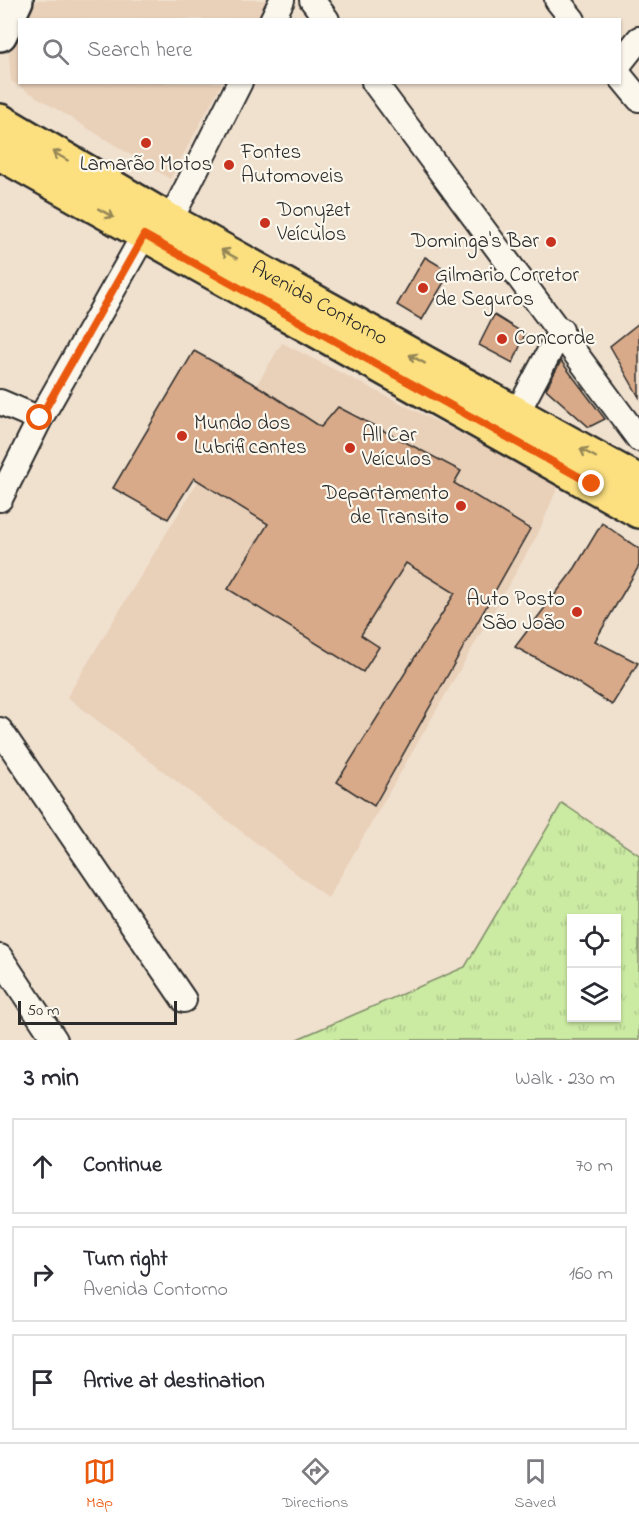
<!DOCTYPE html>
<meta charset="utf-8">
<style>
:root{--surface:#fff;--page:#f2f2f3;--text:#2b2b33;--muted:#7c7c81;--line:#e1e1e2;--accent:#ea580c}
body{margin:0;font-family:"Indie Flower",sans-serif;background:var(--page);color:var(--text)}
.controls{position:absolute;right:18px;bottom:18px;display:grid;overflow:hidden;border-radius:0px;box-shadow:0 2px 4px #0004}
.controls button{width:54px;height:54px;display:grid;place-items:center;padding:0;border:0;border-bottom:2px solid var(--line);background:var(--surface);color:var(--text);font:30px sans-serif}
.scale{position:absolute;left:18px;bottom:15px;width:159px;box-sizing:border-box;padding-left:6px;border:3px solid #2b2b2b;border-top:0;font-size:16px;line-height:21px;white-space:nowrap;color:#2b2b2b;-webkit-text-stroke:4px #fbf7ec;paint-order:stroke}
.stop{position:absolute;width:18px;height:18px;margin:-14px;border:4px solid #ea580c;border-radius:50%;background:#fff}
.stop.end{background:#ea580c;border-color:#fff;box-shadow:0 2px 6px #0008}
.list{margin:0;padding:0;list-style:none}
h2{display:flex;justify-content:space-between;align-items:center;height:78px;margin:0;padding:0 24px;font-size:26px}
h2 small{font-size:20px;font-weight:400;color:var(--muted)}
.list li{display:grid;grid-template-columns:39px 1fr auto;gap:18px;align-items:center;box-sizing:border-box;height:96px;margin:0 12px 12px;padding:0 12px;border:2px solid var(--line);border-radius:0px}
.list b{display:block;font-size:22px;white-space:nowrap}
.list p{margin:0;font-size:20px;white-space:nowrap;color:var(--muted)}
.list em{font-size:20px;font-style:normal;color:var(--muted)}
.icon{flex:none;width:33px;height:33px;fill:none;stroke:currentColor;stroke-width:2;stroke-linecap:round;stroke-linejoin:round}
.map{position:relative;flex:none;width:639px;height:1040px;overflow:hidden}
.search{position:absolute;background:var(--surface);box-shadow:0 2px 4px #0004;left:18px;right:18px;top:18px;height:66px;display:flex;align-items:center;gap:15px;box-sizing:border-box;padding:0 21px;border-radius:0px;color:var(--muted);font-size:22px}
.sheet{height:402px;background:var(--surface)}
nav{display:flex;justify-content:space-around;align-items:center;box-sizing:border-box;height:84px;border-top:2px solid var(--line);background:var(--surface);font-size:16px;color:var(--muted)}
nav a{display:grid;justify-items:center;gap:3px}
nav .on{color:var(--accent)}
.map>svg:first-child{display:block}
</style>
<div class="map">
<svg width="639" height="1040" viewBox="0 0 639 1040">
<defs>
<pattern id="grass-tufts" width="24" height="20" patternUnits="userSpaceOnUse" patternTransform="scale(1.5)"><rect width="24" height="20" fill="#cbeaa2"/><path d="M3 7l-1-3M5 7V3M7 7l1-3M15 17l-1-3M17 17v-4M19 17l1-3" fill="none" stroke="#aec98c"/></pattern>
</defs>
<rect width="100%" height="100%" fill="#f0e0ce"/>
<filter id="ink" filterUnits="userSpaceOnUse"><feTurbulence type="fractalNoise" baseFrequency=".0167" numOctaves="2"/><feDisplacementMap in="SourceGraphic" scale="12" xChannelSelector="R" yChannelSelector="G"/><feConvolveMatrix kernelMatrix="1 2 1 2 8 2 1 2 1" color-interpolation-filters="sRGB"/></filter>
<g filter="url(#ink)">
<!-- built -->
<path fill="#e9d0b9" d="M37,0H267L257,19H27Z
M19,33L20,82L222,83L170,179L11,81L9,53Z
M282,343L479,443L560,481L538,534L328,898L67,697Z"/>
<!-- grass -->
<path fill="url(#grass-tufts)" stroke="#7b8a66" stroke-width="1.5" fill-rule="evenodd" d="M562,803L639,855V1040H295L465,967ZM572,918H616V1018H572Z"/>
<!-- building -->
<path fill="#d8aa89" stroke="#2b2b2b" stroke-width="1.5" d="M425,257L450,272L422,320L397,305Z
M494,315L525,334L513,363L479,345Z
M639,323V397L610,346Z
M194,351L261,388L321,427L338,407L461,471L454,483L530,529L374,806L337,782L455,593L406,563L361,635L379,647L363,672L228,589L268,524L194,478L168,519L113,488Z
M561,361L605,419L589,427L546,389Z
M602,523L639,549V566L595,641L638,663L612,705L558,670L515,647L575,568Z"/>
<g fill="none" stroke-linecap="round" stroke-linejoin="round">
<!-- street casing -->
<g stroke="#2b2b2b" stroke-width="28">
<path id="street" d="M312,0L327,20
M557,0L573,20
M272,20L282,0
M620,63L639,39
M620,76L639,99
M374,82L639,439
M170,221L240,82
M0,402L40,419
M516,415L561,330
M0,499L40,419L144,235
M0,730L184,1000
M0,957L55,1040"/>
</g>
<!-- secondary casing -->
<g stroke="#2b2b2b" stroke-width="38">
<path id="secondary" d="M0,34L16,0"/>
</g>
<!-- primary casing -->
<g stroke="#2b2b2b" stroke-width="38">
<g id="primary">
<path id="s1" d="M0,121L170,221L639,482"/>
<path d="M0,153L639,511"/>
</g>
</g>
<!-- street -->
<use href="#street" stroke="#fbf7ec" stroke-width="24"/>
<!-- secondary -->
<use href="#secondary" stroke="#fbf7ec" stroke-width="33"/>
<!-- primary -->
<use href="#primary" stroke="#fce080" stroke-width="33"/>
</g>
<!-- one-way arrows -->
<defs><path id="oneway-shaft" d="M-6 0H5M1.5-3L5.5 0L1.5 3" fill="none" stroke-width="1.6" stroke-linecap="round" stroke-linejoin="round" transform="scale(1.5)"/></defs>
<g stroke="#948656">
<use href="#oneway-shaft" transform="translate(60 156) rotate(-150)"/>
<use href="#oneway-shaft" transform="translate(106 213) rotate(29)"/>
<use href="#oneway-shaft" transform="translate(229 254) rotate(-151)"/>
<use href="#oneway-shaft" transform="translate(417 359) rotate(-151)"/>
<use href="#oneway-shaft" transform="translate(588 453) rotate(-152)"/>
</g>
</g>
<g fill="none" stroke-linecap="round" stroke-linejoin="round" filter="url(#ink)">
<!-- route -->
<path stroke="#ea580c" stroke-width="8" d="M40,418L144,235L592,484"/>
</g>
<!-- markers -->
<g fill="#c8321e" stroke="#fbf7ec" stroke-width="2">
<circle cx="146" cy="143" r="6"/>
<circle cx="229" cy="165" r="6"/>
<circle cx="265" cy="223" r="6"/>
<circle cx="551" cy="242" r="6"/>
<circle cx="423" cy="288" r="6"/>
<circle cx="502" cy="339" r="6"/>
<circle cx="182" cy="436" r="6"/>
<circle cx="350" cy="448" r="6"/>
<circle cx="461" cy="506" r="6"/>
<circle cx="577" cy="612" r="6"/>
</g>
<g text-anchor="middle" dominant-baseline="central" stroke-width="4.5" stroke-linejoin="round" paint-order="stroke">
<!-- poi labels -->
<g font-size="21" fill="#2b2b2b" stroke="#fbf7ec" text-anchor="start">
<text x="241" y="153">Fontes<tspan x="241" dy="24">Automoveis</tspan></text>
<text x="146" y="165" text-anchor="middle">Lamarão Motos</text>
<text x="277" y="211">Donyzet<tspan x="277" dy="24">Veículos</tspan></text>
<text x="539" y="242" text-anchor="end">Dominga's Bar</text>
<text x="435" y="276">Gilmario Corretor<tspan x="435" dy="24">de Seguros</tspan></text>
<text x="514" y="339">Concorde</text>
<text x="194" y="424">Mundo dos<tspan x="194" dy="24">Lubrificantes</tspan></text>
<text x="362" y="436">All Car<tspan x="362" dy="24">Veículos</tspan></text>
<text x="449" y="494" text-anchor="end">Departamento<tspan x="449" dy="24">de Transito</tspan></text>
<text x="565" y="600" text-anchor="end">Auto Posto<tspan x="565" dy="24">São João</tspan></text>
</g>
<!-- street labels -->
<g font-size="21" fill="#2b2b2b" stroke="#fbf7ec">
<text stroke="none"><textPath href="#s1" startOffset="368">Avenida Contorno</textPath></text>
</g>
</g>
</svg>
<div class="controls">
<button><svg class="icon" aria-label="locate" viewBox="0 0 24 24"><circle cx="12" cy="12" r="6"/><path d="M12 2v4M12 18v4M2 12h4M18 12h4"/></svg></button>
<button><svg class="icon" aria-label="layers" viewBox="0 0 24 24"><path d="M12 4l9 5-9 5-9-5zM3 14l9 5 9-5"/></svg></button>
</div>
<div class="scale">50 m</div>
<div class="stop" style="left:40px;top:418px"></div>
<div class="stop end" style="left:592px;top:484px"></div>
<div class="search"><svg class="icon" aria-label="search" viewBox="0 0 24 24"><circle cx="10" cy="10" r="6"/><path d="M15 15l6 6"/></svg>Search here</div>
</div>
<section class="sheet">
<h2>3 min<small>Walk · 230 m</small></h2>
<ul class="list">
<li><svg class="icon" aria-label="ahead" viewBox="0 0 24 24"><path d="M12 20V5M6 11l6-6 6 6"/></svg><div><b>Continue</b></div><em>70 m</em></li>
<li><svg class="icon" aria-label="right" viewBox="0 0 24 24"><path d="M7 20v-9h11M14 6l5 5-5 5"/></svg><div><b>Turn right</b><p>Avenida Contorno</p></div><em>160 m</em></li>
<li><svg class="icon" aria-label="arrive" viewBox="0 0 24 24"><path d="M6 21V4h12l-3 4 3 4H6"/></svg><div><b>Arrive at destination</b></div></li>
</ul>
</section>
<nav>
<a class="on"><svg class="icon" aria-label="map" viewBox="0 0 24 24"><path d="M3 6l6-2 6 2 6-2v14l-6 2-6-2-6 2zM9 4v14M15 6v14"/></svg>Map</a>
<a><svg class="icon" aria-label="directions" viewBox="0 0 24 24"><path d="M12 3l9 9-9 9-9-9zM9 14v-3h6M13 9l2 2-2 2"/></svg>Directions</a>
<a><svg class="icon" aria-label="saved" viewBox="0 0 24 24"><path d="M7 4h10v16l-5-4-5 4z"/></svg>Saved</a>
</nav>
